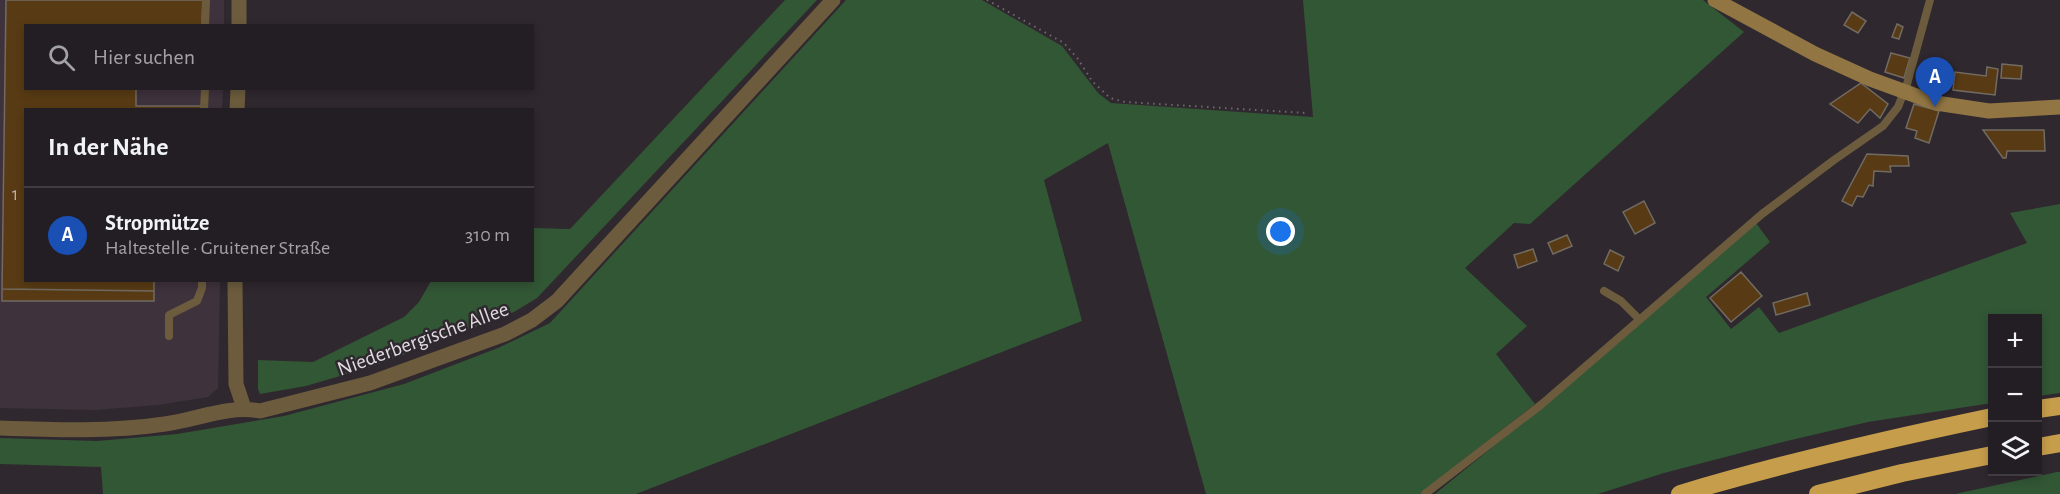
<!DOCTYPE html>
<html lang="de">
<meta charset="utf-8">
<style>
:root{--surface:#231e23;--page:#2b272b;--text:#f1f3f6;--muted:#a3a2a6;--line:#403c41;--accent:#fe8ebd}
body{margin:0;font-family:"Alegreya Sans",sans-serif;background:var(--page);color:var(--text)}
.controls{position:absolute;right:18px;bottom:18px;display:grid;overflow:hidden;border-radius:0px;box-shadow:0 3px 9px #0003}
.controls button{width:54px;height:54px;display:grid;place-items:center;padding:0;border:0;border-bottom:2px solid var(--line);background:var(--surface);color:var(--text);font:30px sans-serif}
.you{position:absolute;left:1281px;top:232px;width:21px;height:21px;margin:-15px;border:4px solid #fff;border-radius:50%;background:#1a73e8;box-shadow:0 0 0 9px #1a73e833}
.badge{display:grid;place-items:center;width:39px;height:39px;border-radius:50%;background:var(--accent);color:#fff;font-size:20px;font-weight:700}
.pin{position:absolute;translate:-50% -50px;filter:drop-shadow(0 2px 3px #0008)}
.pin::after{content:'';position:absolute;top:32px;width:21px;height:18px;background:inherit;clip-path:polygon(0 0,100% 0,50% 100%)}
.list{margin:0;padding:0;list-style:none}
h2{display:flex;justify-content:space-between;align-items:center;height:78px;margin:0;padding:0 24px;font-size:26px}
h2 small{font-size:20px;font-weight:400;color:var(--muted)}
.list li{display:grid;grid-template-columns:39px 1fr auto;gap:18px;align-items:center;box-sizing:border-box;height:96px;padding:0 24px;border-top:2px solid var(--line)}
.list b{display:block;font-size:22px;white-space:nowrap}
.list p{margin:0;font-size:20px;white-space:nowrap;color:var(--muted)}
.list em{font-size:20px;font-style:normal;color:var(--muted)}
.icon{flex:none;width:33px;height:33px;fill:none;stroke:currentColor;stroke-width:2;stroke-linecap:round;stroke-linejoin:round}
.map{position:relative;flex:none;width:2060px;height:494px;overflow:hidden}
.search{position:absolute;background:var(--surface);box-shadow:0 3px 9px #0003;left:24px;top:24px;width:510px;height:66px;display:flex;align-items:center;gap:15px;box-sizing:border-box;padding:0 21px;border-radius:0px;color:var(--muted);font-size:22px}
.panel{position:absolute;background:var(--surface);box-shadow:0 3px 9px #0003;left:24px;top:108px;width:510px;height:174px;border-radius:0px}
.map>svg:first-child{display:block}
</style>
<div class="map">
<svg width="2060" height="494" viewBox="0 0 2060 494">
<rect width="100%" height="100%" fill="#2f282f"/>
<!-- built -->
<path fill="#3e323d" d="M0,0H224V25L26,26V88L223,89L222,109L26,110V280L220,281L218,388L208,397L158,405L95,410L0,408Z"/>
<!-- green -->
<path fill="#325735" d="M785,0H817L537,298L514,312L374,366L306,386L260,394L258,389V360L313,362L404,317L419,302L431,281L532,280L533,228L570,229Z
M846,0H982L1062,46L1098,93L1111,103L1313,117L1303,0H1703L1744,32L1530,224L1514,223L1465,268L1527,326L1496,354L1535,404L1420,494H1206L1108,143L1044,180L1082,321L636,494H103L101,467L0,464V438L97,441L177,434L284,416L404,384L498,348L550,323Z
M2060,204V393L2038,396V318H1992V403L1868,422L1787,441L1664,473L1598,494H1435L1576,379L1756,223L1770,242L1706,297L1731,329L1759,307L1779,333L2027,243L2010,213Z
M2057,472H2060V494H1955Z"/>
<!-- building -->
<path fill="#583b14" stroke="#726b62" stroke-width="1.5" d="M6,0H203L202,25L26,26V88H136V106H201V110H26V280H154V291L2,289Z
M1852,12L1866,21L1858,33L1844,25Z
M1897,24L1903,27L1899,39L1892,37Z
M1891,53L1910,58L1904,78L1885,72Z
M2002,64L2022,66L2021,79L2001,78Z
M1987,67L1998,69L1995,95L1953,90L1955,72L1986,76Z
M1861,83L1888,104L1880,118L1870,109L1858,123L1830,104Z
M1914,104L1939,111L1929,143L1915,138L1917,131L1906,128Z
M1983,130H2044L2045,151H2007L2006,158H2003Z
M1867,154L1908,156L1909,166H1890L1891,172L1874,171L1873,186L1869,185L1863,197L1857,196L1852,206L1842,201Z
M1644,201L1655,223L1635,234L1623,212Z
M1567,235L1572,246L1553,254L1548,243Z
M1533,249L1537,261L1518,268L1514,255Z
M1610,250L1624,257L1618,271L1604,264Z
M1741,272L1762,296L1731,322L1710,298Z
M2,289L154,291V301H2Z
M1807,293L1810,305L1776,315L1773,303Z"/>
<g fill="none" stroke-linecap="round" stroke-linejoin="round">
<!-- path -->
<path stroke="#6f686e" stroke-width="2" stroke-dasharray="1.5 4.5" stroke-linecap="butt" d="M987,0L1064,43L1078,59L1092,81L1110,98L1125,102L1306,113"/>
<!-- service -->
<path stroke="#6c5c3d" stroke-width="8" d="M205,26L206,0
M204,110L205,88
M1604,291L1621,301L1639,319
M169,336V315L197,301L202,288V280
M1425,494L1542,404L1762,214L1834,160L1883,126L1898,107L1907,84L1930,0"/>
<!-- minor -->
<path stroke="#6c5c3d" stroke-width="15" d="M239,26V0
M237,110L238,88
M235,280L236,384L244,408
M0,428C55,430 111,432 165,424C196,420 228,405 260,411L370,383L505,334L532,320L557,301L833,0"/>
<!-- secondary -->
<path stroke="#917644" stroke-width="15" d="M1715,0L1815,54L1870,79L1936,103L1989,111L2060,107"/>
<!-- motorway -->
<path stroke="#c69d4b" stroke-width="18" d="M2038,409L2060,406
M2038,447L2060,443
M1680,494C1783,463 1887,439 1992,417
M1818,494L1902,473L1992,455"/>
</g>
<g text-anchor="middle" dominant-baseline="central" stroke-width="5" stroke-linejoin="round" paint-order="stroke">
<!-- number labels -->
<g font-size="18" fill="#beb3ac">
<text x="15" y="195">1</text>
</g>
<!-- street labels -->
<g font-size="21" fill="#e0dbdf" stroke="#2f282f">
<text transform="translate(423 339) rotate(-20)">Niederbergische Allee</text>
</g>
</g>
</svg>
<div class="controls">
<button>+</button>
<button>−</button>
<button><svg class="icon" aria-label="layers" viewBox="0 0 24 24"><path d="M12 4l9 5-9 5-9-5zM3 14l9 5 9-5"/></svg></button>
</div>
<div class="you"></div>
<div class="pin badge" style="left:1935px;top:107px;background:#1a4fb4">A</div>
<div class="search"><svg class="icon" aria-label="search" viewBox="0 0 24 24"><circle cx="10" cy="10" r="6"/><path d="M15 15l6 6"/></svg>Hier suchen</div>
<section class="panel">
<h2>In der Nähe<small></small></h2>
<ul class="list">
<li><span class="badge" style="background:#1a4fb4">A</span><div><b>Stropmütze</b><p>Haltestelle · Gruitener Straße</p></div><em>310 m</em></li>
</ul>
</section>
</div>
